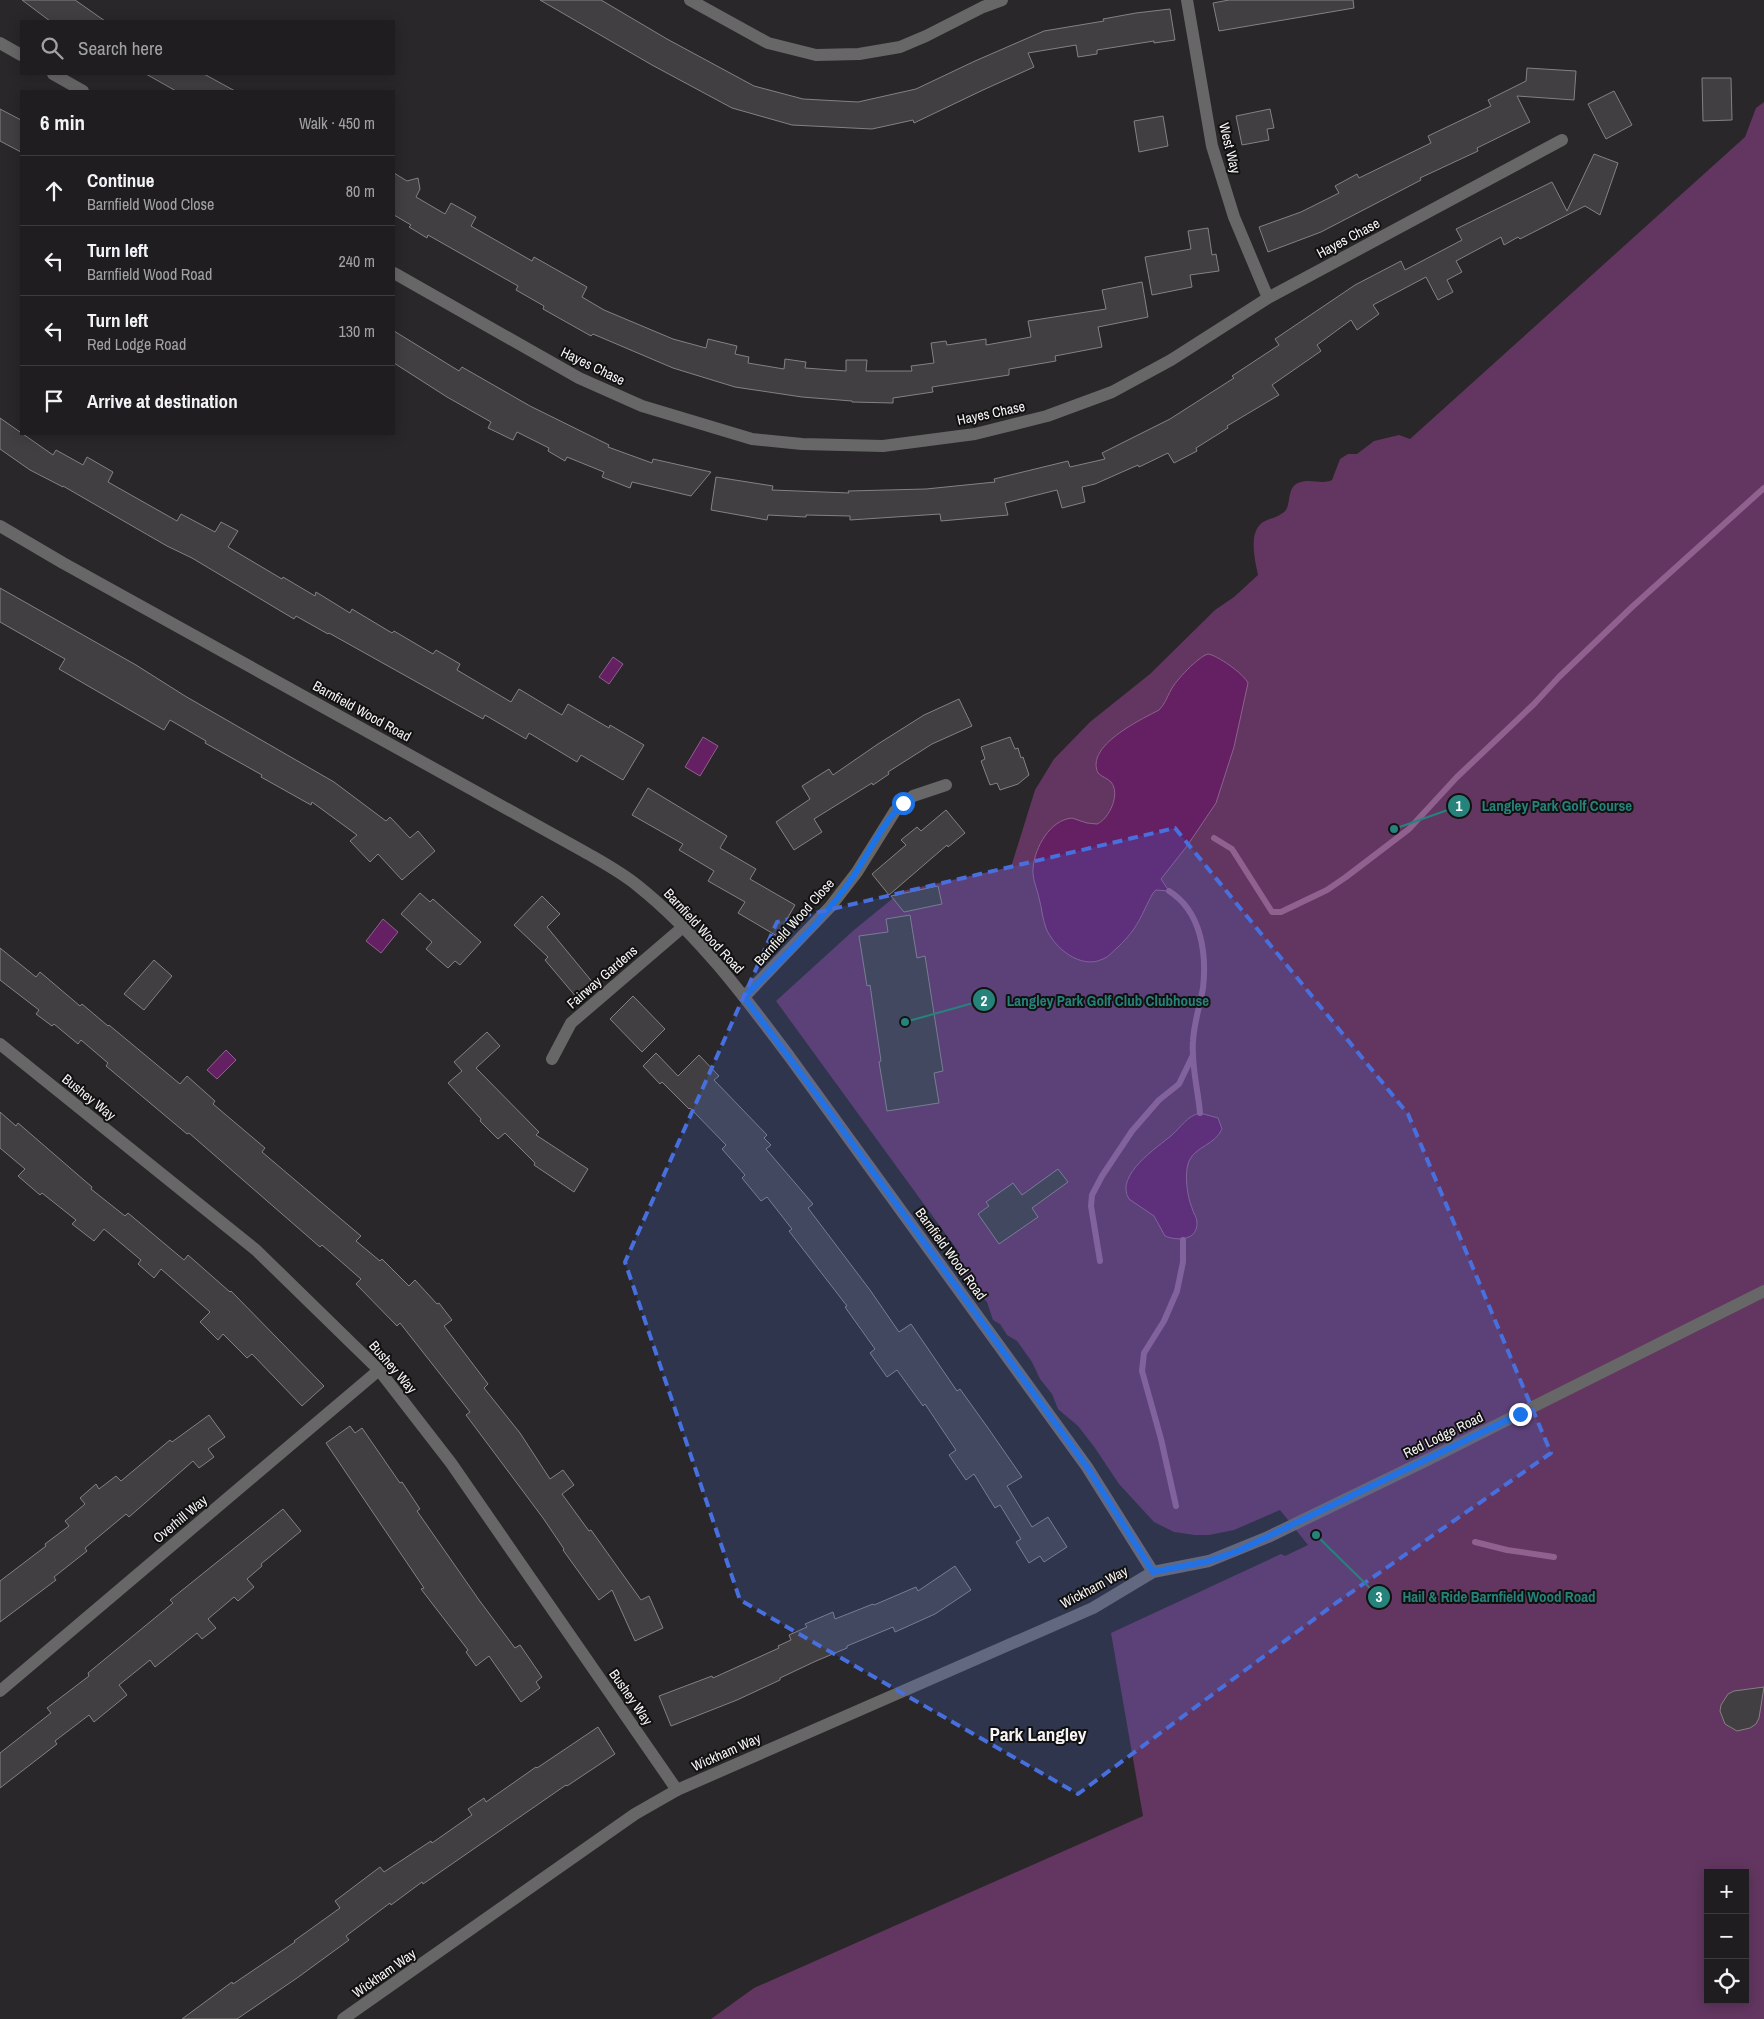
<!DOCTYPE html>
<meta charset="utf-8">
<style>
:root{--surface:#1f1d1f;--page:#2c2a2c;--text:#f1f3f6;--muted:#a1a2a4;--line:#3c3b3d}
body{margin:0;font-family:"Archivo Narrow",sans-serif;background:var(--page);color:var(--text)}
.controls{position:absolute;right:15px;bottom:15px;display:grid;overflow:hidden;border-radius:0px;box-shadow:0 2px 12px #0003}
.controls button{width:45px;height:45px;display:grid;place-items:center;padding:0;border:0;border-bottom:1px solid var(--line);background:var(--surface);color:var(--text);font:25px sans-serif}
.stop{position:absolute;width:15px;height:15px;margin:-11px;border:4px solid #1a73e8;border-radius:50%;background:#fff}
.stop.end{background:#1a73e8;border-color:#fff;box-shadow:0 1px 5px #0008}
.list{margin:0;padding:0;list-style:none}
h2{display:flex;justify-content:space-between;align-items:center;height:65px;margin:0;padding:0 20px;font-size:21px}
h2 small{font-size:16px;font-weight:400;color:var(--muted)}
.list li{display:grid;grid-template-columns:32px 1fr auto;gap:15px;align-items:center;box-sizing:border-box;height:70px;padding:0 20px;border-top:1px solid var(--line)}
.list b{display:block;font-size:19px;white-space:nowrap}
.list p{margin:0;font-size:16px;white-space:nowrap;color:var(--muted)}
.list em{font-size:16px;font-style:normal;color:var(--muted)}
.icon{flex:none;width:28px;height:28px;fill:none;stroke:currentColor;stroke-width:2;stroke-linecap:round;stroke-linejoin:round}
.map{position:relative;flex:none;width:1764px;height:2019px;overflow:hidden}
.search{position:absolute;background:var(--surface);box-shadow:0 2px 12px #0003;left:20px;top:20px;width:375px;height:55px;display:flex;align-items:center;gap:12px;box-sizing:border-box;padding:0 18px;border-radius:0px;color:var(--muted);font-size:19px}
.panel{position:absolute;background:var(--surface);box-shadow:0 2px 12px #0003;left:20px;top:90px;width:375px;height:345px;border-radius:0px}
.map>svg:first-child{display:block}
</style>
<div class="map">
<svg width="1764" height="2019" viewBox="0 0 1764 2019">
<rect width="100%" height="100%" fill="#292729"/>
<!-- green -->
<path fill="#623660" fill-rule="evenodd" d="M1764,102V2019H711L754,1988L1143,1816L1111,1633L1281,1554L1285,1556L1308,1545L1280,1510L1234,1530L1209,1535H1195L1174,1532L1154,1522L1119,1484L1095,1448L1078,1426L1058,1409L1052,1394L1040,1379L1032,1362L1017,1341L1007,1335L1000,1324L993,1320L987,1302L979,1294L975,1285L965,1280L956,1269L955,1258L958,1251L776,1001L854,930L902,891L1011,867L1035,790L1054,759L1090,722L1150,674L1215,610L1234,597L1258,575C1255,560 1247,530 1265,521C1272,518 1281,516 1286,510C1291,502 1287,488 1298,483C1310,478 1322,485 1332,480L1340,459L1348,454H1357L1374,441L1399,435L1410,439L1745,137L1756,108ZM1708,1873H1745V2000H1708Z"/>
<!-- water -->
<path fill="#642062" stroke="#90608e" d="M1208,654C1217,655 1244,674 1248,683L1234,747L1216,803L1187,846L1161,879L1169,891L1156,890L1153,893C1140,917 1139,927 1118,947C1113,951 1109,957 1103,959C1081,970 1054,948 1046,928C1042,918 1042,908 1039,898C1037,888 1032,879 1033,868C1035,847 1050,820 1072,818L1087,823L1097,824C1109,819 1121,794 1111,782C1107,778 1102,777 1098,773C1085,746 1140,720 1159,710C1165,704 1167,697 1171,690C1175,681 1199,656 1208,654Z
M613,657L623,664L609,684L599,677Z
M703,737L718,746L700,776L685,767Z
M383,919L398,932L381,953L366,941Z
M226,1050L236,1060L217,1079L207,1070Z
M1200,1113L1218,1118L1222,1129C1215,1145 1196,1146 1189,1161C1184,1173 1187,1196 1192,1208C1193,1213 1197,1217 1197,1222C1198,1241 1177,1241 1165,1236L1154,1216L1129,1199C1114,1175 1158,1147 1172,1135C1181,1127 1187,1116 1200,1113Z"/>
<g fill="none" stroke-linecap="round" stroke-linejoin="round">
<!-- stream -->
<path stroke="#90608e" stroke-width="6" d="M1214,838L1232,849L1272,912H1281L1327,890L1346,877L1409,829L1457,777L1534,704L1559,677L1632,607L1764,488
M1169,891C1201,911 1207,953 1203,988C1200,1005 1194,1023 1193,1041C1191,1065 1198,1089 1200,1113
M1100,1261L1091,1206L1092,1195L1102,1176L1132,1131L1159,1100L1179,1084L1193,1055
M1176,1506L1161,1439L1142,1371L1144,1353L1164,1321L1177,1291L1183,1262V1240
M1475,1542L1507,1550L1554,1557"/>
</g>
<!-- building -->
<path fill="#413f41" stroke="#848183" d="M22,0H75L105,21H50Z
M540,0H601L667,39L754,86L803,99L858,102L916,89L975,61L1044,31L1104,21L1103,19L1136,13L1170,9L1175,40L1154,43V41L1097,50V54L1078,57L1076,45L1028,53L1034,67L983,90L914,123L913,120L872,129L792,125L732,108L652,65Z
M1229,0H1353L1354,8L1219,31L1213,3Z
M1527,68L1576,71L1574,100L1517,96L1530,122L1477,148L1478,151L1420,178L1421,180L1321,232L1268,252L1259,227L1301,212L1339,193L1335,186L1357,174L1359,178L1431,143L1428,136L1491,106L1488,100L1526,81Z
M146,74H204L235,91H176Z
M1702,78H1731L1732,120L1703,121Z
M1614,91L1632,125L1606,139L1588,104Z
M0,109L21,120V152L0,141Z
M1270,109L1274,128L1267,129L1269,140L1242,145L1236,116Z
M1163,116L1168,146L1139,152L1134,121Z
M1594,154L1618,163L1600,215L1585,206L1520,239L1518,237L1504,245L1501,237L1456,261L1462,272L1447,280L1453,292L1438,300L1426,277L1373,305L1379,314L1357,330L1351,320L1317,345L1321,351L1272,385L1279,395L1227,426L1228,428L1196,448L1197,451L1174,463L1168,453L1139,467L1138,465L1095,484L1082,487L1085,502L1062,508L1057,490L1005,503L1008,515L941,521L940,514L850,520V516L806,515V517L768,515L767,520L711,510L716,477L773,486L772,490L849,493L848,491L926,489L995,482L994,479L1068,461L1070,467L1105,459L1102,453L1170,419L1234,378L1232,376L1279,345L1275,339L1355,285L1401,261L1405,270L1462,240L1456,229L1552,182L1567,211Z
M394,173L407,181L418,178L420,189L416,197L445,214L451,203L476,217L471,226L532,261L534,257L587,287L582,297L604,310L673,339L706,348L708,339L737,346L735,354L749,357L748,363L784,369L785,359L806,362L805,368L846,371V360H867L866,371H912L911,366L934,363L931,343L946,341L947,345L986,339V345L1031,337L1028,321L1106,309L1102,290L1142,282L1148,317L1098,327L1102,347L1055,356L1056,361L1009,369V375L932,387L933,392L893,398V403L852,402V401L802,397L735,387L673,368L593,334L591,336L543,309L544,306L516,290L518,286L428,235L427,238L409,227L411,225L394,215Z
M1208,228L1212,255L1216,254L1219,271L1190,275L1192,287L1152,295L1145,257L1191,249L1188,231Z
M394,331L459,371L462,367L530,406L609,445L608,447L652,463L653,459L711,472L691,496L632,482L630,488L602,477L604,472L567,457L565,461L548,451L549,448L517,432L513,440L488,428L491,422L447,397L394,363Z
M0,418L53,455L56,450L83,465L87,457L113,472L108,482L177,521L181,514L215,532L221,522L238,531L228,547L282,579L283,577L315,596L316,592L350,613L352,609L392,633L394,631L433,654L436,650L460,664L457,670L511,702L519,689L562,715L568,704L609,728L610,725L644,745L623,780L581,755L577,762L529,733L526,739L485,715L483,719L329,633L328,634L296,616L294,619L192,558L167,546L63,486V487L30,470L0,449Z
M0,588L136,665L185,696L334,782L386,821L390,817L410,838L418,831L435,851L402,880L378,854L370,862L350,841L357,835L312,802L311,805L261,777L262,775L205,743L206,741L170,720L164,730L59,669L65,659L0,622Z
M959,699L972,726L932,744L888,772L889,774L873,785L872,783L814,819L822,832L794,850L776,822L810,799L802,786L829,769L833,775L878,744L924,715Z
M1010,737L1015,749L1018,748L1021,758L1023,757L1029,775L1018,784L1000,790L997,783L990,785L981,761L985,759L981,747Z
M648,788L727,836L720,848L756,869L750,879L795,905L777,936L738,913L745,902L708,881L714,871L679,850L683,844L632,815Z
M946,810L965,833L948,847L947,845L889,895L872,874L906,845L901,840L917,827L921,831Z
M938,886L942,904L904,912L891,896Z
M420,893L430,902L433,899L481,942L460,965L455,961L448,968L426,949L432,942L401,914Z
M542,896L560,914L547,927L594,984L577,998L545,960L548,957L514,925Z
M910,915L917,958L925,956L943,1071L934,1073L939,1103L887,1111L879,1062L881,1061L870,985L867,986L859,936L888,932L886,919Z
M0,948L36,977L40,972L80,1006L82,1004L108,1026L109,1025L180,1084L187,1076L215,1101L213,1104L265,1148L262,1152L361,1236L356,1241L380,1261L382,1259L409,1286L415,1280L437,1304L439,1303L452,1320L444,1326L488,1384L484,1388L520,1433L550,1479L563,1470L574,1485L562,1494L589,1531L591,1530L641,1600L649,1596L663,1628L635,1641L612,1590L599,1600L563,1550L564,1549L543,1518L466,1415L470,1412L400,1323L397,1326L356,1284L361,1279L322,1245L320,1247L189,1133L187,1134L106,1066L108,1063L81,1040L78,1044L54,1024L52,1026L36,1014L39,1010L0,980Z
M154,960L172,976L144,1010L124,994Z
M633,996L665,1029L642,1052L610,1019Z
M487,1032L500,1046L476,1068L539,1132L536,1135L588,1169L574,1192L534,1165L535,1163L505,1133L498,1139L480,1121L481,1119L448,1083L462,1071L454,1062Z
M656,1053L678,1076L699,1055L719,1076L714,1080L767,1135L764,1138L771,1145L766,1149L813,1204L808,1208L870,1290L899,1332L911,1324L957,1391L960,1389L988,1428L1022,1477L1007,1486L1032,1527L1048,1517L1067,1547L1044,1562L1040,1556L1029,1563L1016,1542L1021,1539L1000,1505L995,1508L974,1474L966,1480L949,1455L956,1450L925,1404L923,1406L897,1370L887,1377L870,1353L875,1349L845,1307L847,1306L789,1231L792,1229L767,1197L761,1201L742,1178L745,1175L722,1149L726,1145L690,1108L689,1109L662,1082L660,1084L643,1066Z
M0,1112L16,1126L18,1123L92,1187L91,1189L125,1216L128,1213L184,1260L188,1255L230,1292L231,1291L324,1386L302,1406L252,1354L247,1358L223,1334L218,1340L200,1322L210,1312L161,1269L154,1278L138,1264L141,1260L104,1229L94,1241L72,1224L76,1220L42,1193L40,1195L18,1176L25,1169L0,1148Z
M1058,1169L1068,1182L1032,1208L1038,1217L999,1244L978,1214L989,1206L986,1202L1013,1183L1022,1195Z
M209,1415L225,1437L208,1449L214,1457L199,1468L193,1461L129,1517L126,1514L85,1548L87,1551L54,1577L56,1580L0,1622V1581L46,1546L45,1544L69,1526L65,1521L85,1504L80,1498L96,1484L99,1489L116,1476L121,1481L170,1440L172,1442Z
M350,1426L355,1433L362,1428L400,1483L402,1482L420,1509L417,1511L479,1600L515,1648L520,1645L542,1677L536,1682L540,1688L521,1702L489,1656L476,1666L466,1652L468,1650L421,1589L424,1588L326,1443Z
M283,1509L301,1531L261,1564L262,1566L247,1579L254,1587L238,1601L234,1597L208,1619L216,1628L202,1639L197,1633L155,1667L150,1660L119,1685L127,1695L94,1722L89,1715L55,1741L57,1744L0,1788V1753L51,1713L47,1708L89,1676L88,1673L173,1603L170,1600Z
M955,1566L971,1590L935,1614L895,1632L893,1627L847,1646V1648L816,1661L780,1678V1680L737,1700L671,1726L659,1696L712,1676L713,1678L779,1648L778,1646L791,1640L789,1635L807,1627L805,1624L833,1612L835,1619L873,1604L874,1605L916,1587L918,1591Z
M1764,1687L1759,1718L1756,1724L1750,1728L1737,1731L1725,1724L1720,1711L1721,1705L1728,1694L1734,1691Z
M598,1727L615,1754L567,1786L566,1785L423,1884L422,1882L391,1905L390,1903L346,1936L349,1940L297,1978L237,2019H182L232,1982L233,1984L295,1942L294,1941L340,1908L335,1901L380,1867L384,1872L431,1841L432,1843L472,1815L468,1809L484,1798L486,1802L536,1767L537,1768Z"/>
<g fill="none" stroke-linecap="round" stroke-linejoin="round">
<!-- minor -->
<path stroke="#686768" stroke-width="12" d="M690,0L768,43L816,55L859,54L900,47L926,36L983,7L1002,0
M1187,0L1212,146L1234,217L1268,298
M0,43L21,55
M53,74L83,91
M394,273L579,378L642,406L752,439L802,444L883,446L975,434L1047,416L1112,392L1171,360L1268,298L1562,140
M744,997L830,907L857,872L895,811L913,796L946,785
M0,1044L256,1250L379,1370L451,1463L677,1790
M552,1059L571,1023L683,927
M0,1691L379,1370"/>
<!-- tertiary -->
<path stroke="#686768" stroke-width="12" d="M0,526L63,563L583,851C602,862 621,872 638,886C697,933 744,996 789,1056L1087,1467L1153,1572
M343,2019L635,1814L677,1790L1093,1608L1153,1572L1209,1561L1268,1537L1427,1460L1764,1291"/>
</g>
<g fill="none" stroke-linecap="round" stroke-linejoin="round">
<!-- route -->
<path stroke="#1a73e8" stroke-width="6" d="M903,803C878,828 865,863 843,891C814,929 778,963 744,997L831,1114L1087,1467L1153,1572L1209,1561L1238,1551L1520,1414"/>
</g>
<!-- marked area -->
<path fill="#486fde" fill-opacity="0.2" stroke="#486fde" stroke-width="4" stroke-dasharray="10 6" stroke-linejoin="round" d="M1175,828L1408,1114L1551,1453L1336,1603L1078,1794L740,1600L625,1262L777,922Z"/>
<g text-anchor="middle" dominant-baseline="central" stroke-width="4" stroke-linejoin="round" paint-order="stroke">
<!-- street labels -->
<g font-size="14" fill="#f6f4f5" stroke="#111">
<text transform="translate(1230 148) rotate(76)">West Way</text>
<text transform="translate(1348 238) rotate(-28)">Hayes Chase</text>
<text transform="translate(593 366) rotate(26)">Hayes Chase</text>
<text transform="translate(991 413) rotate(-12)">Hayes Chase</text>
<text transform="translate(362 711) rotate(29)">Barnfield Wood Road</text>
<text transform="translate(794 922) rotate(-48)">Barnfield Wood Close</text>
<text transform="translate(704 931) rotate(47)">Barnfield Wood Road</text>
<text transform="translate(602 977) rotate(-41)">Fairway Gardens</text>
<text transform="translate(89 1097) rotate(39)">Bushey Way</text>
<text transform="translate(951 1254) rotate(54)">Barnfield Wood Road</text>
<text transform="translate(393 1367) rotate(49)">Bushey Way</text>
<text transform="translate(1443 1435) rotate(-26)">Red Lodge Road</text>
<text transform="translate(180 1519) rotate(-40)">Overhill Way</text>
<text transform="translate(1094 1587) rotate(-28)">Wickham Way</text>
<text transform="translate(631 1697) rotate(55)">Bushey Way</text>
<text transform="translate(726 1752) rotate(-24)">Wickham Way</text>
<text transform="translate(384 1973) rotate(-35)">Wickham Way</text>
</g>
<!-- district labels -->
<g font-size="19" font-weight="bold" fill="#f6f4f5" stroke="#111">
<text x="1038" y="1734">Park Langley</text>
</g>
</g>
<!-- callouts -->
<path fill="none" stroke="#26837c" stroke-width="2" d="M1394 829L1459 806M905 1022L984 1000M1316 1535L1379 1597"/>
<g fill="#26837c" stroke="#111" stroke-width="2">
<circle cx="1394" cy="829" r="5"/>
<circle cx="905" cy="1022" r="5"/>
<circle cx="1316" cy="1535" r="5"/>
<circle cx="1459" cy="806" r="12"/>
<circle cx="984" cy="1000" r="12"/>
<circle cx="1379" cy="1597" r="12"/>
</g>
<g font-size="15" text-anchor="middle" font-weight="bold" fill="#fff">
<text x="1459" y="811">1</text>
<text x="984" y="1006">2</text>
<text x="1379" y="1602">3</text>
</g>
<g font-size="15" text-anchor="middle" font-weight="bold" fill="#26837c" stroke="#111" stroke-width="4" stroke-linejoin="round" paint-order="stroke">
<text x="1557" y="811">Langley Park Golf Course</text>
<text x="1108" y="1006">Langley Park Golf Club Clubhouse</text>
<text x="1499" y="1602">Hail &amp; Ride Barnfield Wood Road</text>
</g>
</svg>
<div class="controls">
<button>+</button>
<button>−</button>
<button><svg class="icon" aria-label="locate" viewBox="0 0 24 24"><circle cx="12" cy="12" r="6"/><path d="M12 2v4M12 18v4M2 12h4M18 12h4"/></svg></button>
</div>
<div class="stop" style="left:903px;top:803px"></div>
<div class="stop end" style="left:1520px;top:1414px"></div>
<div class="search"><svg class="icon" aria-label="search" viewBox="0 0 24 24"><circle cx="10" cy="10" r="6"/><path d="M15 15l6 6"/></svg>Search here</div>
<section class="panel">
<h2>6 min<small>Walk · 450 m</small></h2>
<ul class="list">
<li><svg class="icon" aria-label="ahead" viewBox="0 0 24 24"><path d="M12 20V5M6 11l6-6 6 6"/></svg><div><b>Continue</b><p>Barnfield Wood Close</p></div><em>80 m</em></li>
<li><svg class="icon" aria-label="left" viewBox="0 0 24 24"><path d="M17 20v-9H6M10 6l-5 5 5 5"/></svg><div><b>Turn left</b><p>Barnfield Wood Road</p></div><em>240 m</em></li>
<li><svg class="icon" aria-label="left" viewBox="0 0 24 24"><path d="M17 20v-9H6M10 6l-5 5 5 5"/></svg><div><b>Turn left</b><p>Red Lodge Road</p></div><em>130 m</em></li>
<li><svg class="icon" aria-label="arrive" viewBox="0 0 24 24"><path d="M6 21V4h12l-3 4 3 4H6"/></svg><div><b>Arrive at destination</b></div></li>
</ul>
</section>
</div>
